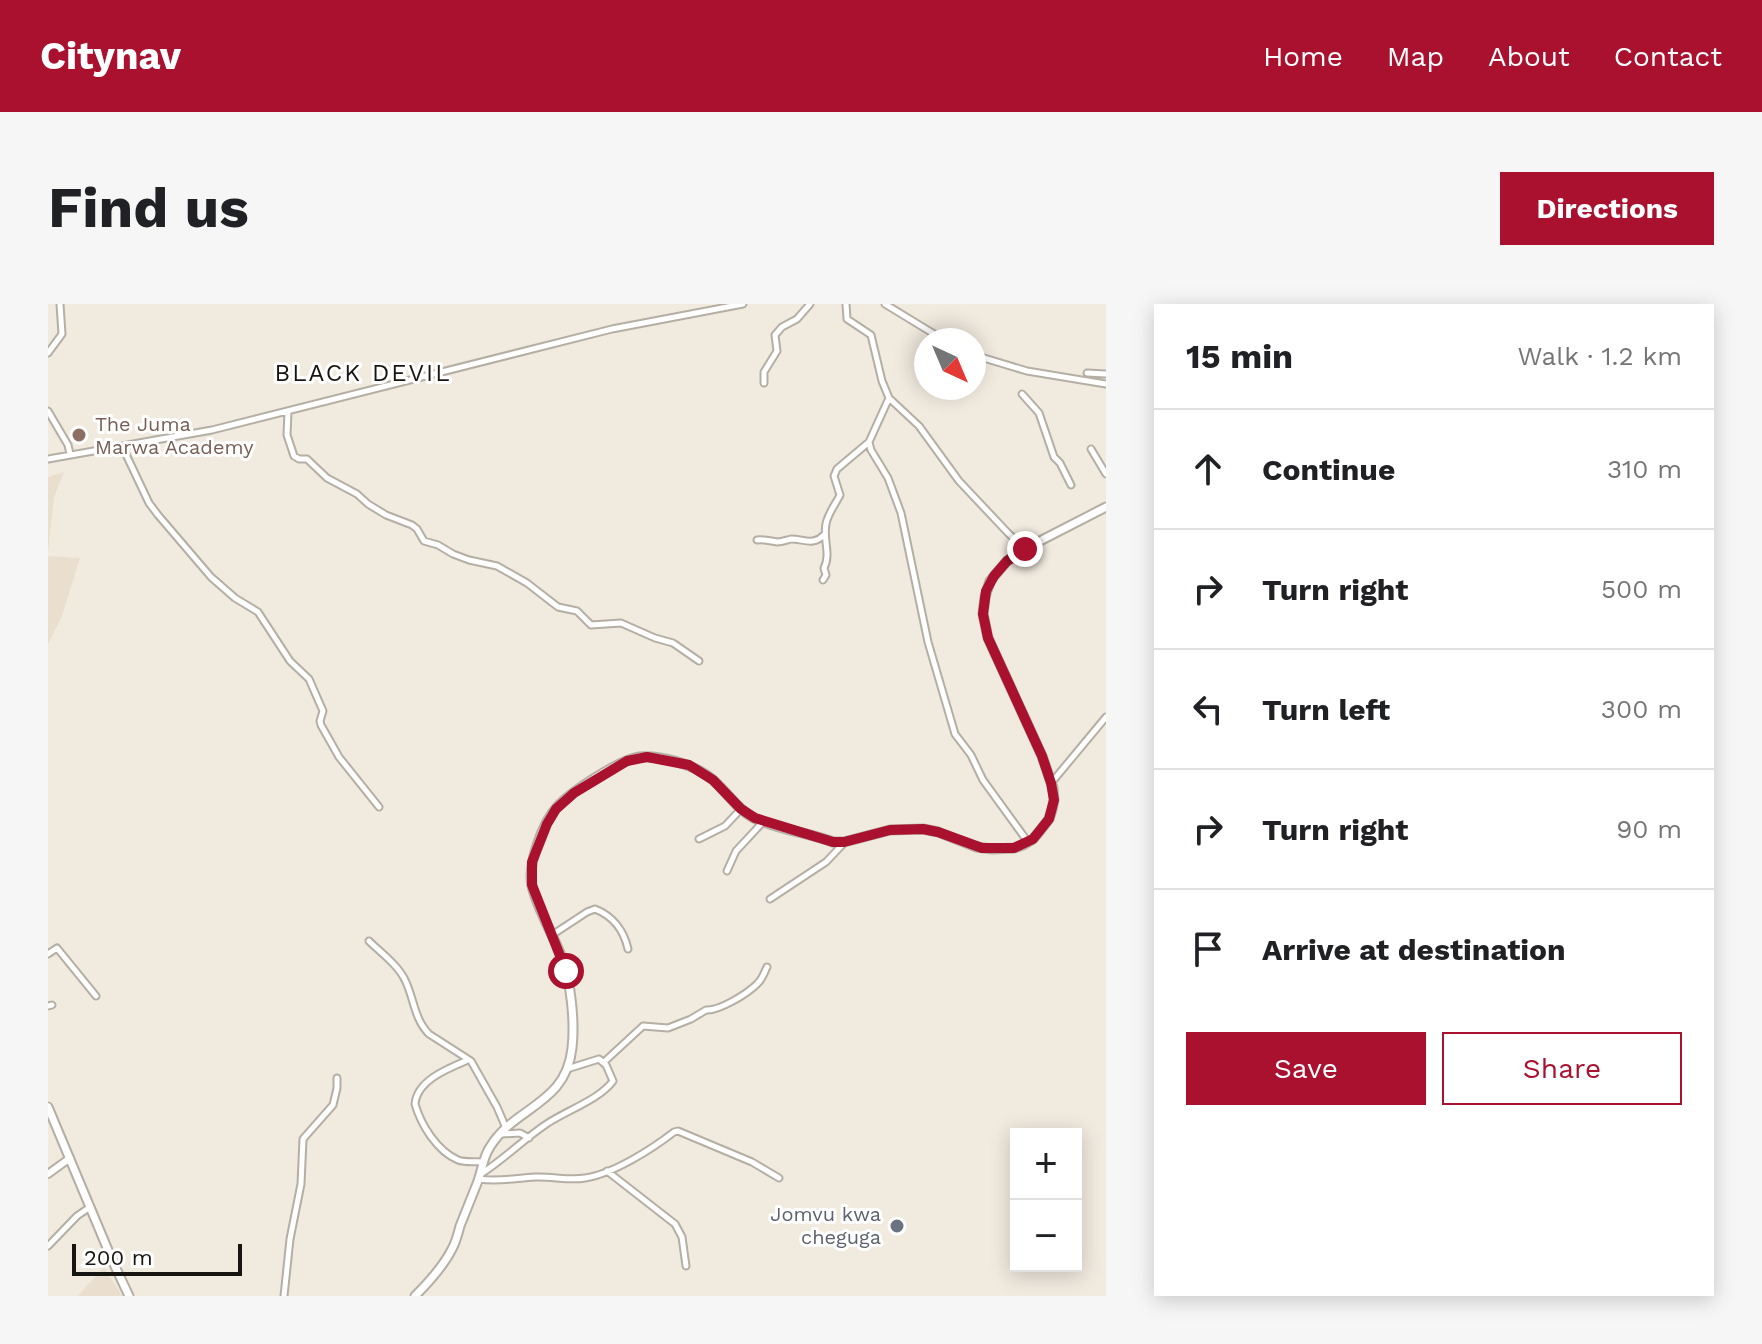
<!DOCTYPE html>
<meta charset="utf-8">
<style>
:root{--surface:#fff;--page:#f6f6f6;--text:#202124;--muted:#757577;--line:#e0e0e0;--accent:#a9112f}
body{margin:0;font-family:"Work Sans",sans-serif;background:var(--page);color:var(--text)}
.controls{position:absolute;right:24px;bottom:24px;display:grid;overflow:hidden;border-radius:0px;box-shadow:0 4px 20px #0003}
.controls button{width:72px;height:72px;display:grid;place-items:center;padding:0;border:0;border-bottom:2px solid var(--line);background:var(--surface);color:var(--text);font:40px sans-serif}
.compass{position:absolute;left:866px;top:24px;width:72px;height:72px;border-radius:50%;background:var(--surface);box-shadow:0 4px 20px #0003;rotate:136deg}
.scale{position:absolute;left:24px;bottom:20px;width:170px;box-sizing:border-box;padding-left:8px;border:4px solid #171511;border-top:0;font-size:22px;line-height:28px;white-space:nowrap;color:#171511;-webkit-text-stroke:6px #fff;paint-order:stroke}
.stop{position:absolute;width:24px;height:24px;margin:-18px;border:6px solid #a9112f;border-radius:50%;background:#fff}
.stop.end{background:#a9112f;border-color:#fff;box-shadow:0 2px 8px #0008}
.list{margin:0;padding:0;list-style:none}
h2{display:flex;justify-content:space-between;align-items:center;height:104px;margin:0;padding:0 32px;font-size:34px}
h2 small{font-size:26px;font-weight:400;color:var(--muted)}
.list li{display:grid;grid-template-columns:52px 1fr auto;gap:24px;align-items:center;box-sizing:border-box;height:120px;padding:0 32px;border-top:2px solid var(--line)}
.list b{display:block;font-size:30px;white-space:nowrap}
.list em{font-size:26px;font-style:normal;color:var(--muted)}
.actions{display:flex;gap:16px;padding:24px 32px}
.actions a{flex:1;padding:18px 0;border:2px solid var(--accent);border-radius:0px;text-align:center;font-size:28px;color:var(--accent)}
.actions .main{background:var(--accent);color:#fff}
.icon{flex:none;width:44px;height:44px;fill:none;stroke:currentColor;stroke-width:2;stroke-linecap:round;stroke-linejoin:round}
.map{position:relative;flex:none;width:1058px;height:992px;overflow:hidden;border-radius:0px}
header{display:flex;align-items:center;gap:48px;box-sizing:border-box;height:112px;padding:0 40px;background:var(--accent);color:#fff}
header strong{font-size:38px}
nav{display:flex;gap:44px;margin-inline-start:auto;font-size:28px}
.intro{display:flex;align-items:center;justify-content:space-between;box-sizing:border-box;height:192px;padding:0 48px}
h1{margin:0;font-size:56px}
.button{padding:20px 36px;border-radius:0px;background:var(--accent);color:#fff;font-size:28px;font-weight:700}
main{display:flex;gap:48px;padding:0 48px}
aside{flex:1;background:var(--surface);border-radius:0px;box-shadow:0 4px 20px #0003}
.map>svg:first-child{display:block}
</style>
<header>
<strong>Citynav</strong>
<nav><a>Home</a><a>Map</a><a>About</a><a>Contact</a></nav>
</header>
<div class="intro"><h1>Find us</h1><a class="button">Directions</a></div>
<main>
<div class="map">
<svg width="1058" height="992" viewBox="0 0 1058 992">
<rect width="100%" height="100%" fill="#f1eadf"/>
<!-- built -->
<path fill="#eadfce" d="M16,168L6,193L0,249V173Z
M0,252L32,254L14,312L0,340Z
M56,963L74,992H30Z"/>
<g fill="none" stroke-linecap="round" stroke-linejoin="round">
<!-- minor casing -->
<g stroke="#b4aea4" stroke-width="9">
<path id="minor" d="M798,0L799,15L823,31L834,77L841,94L871,122L911,177L960,229L977,245
M837,0L896,36
M0,49L14,30L12,0
M926,51L979,67L1058,80
M1039,69L1058,70
M716,79V68L729,47L727,31L734,23L749,15L762,0
M974,90L991,109L1006,153L1012,159L1023,181
M841,94L821,138L823,146L840,174L853,209L880,338L907,430L923,451L935,476L980,538
M0,107L20,141L22,150
M240,108L239,131L246,152L251,155H259L279,174L309,190L320,200L338,211L364,221L369,225L376,237L390,241L405,250L421,256L449,262L479,279L510,303L529,307L543,321L573,319L607,334L625,339L651,357
M74,142L101,199L110,211L163,273L187,294L210,308L242,357L261,375L275,407L272,417L273,421L291,453L331,503
M1043,145L1058,170
M0,155L164,126L564,25L695,0
M709,236C716,235 722,237 729,238C734,238 739,236 743,235C756,235 765,242 776,231
M775,276L778,271L776,264C784,249 773,232 779,216C782,207 788,199 792,191L786,172L789,165L821,138
M1004,478L1058,413
M651,535L677,522L693,505
M679,567L688,547L715,518
M722,595L778,558L796,539
M504,631L539,608L547,605C565,612 576,627 580,645
M321,637C332,648 350,661 357,676C366,694 366,715 381,730L423,757L449,803L458,824
M0,650L9,644L48,692
M0,702L4,701
M420,756C401,764 369,776 367,800C373,821 389,847 410,856C418,859 428,857 436,858
M556,758L595,722L620,724L643,715L658,706C671,707 699,690 709,680C714,676 716,669 719,663
M453,830L472,829L481,834
M559,867L627,920L634,933L638,962
M433,870C456,855 475,836 497,821C517,807 551,796 565,777L558,761L551,755L519,765
M431,875C451,878 468,874 487,873C504,872 520,877 537,874C565,870 604,845 626,828L630,827L704,858L731,874
M0,942L29,912L42,903
M236,992L242,935L253,880L255,835L285,801L289,784V774"/>
</g>
<!-- tertiary casing -->
<g stroke="#b4aea4" stroke-width="10">
<path id="tertiary" d="M0,870L22,854"/>
</g>
<!-- secondary casing -->
<g stroke="#b4aea4" stroke-width="11">
<path id="secondary" d="M0,803L65,958L81,992
M367,992C381,978 395,963 404,945C408,938 410,930 412,922C418,907 424,892 430,877C434,866 435,853 442,843C467,802 518,801 524,744C527,718 523,679 514,654C505,630 490,607 484,582C479,561 495,518 509,503C523,488 571,456 591,453C613,451 643,460 660,472C677,484 686,503 704,513C729,526 759,528 785,538H796L842,526L875,525L890,528L928,543L944,545L966,544L975,541L985,535L991,528L1001,515L1004,506L1006,496L1005,484L994,452L940,334L935,310L937,293L942,277L959,257L988,239L1058,203"/>
</g>
<!-- minor -->
<use href="#minor" stroke="#fff" stroke-width="5"/>
<!-- tertiary -->
<use href="#tertiary" stroke="#fff" stroke-width="6"/>
<!-- secondary -->
<use href="#secondary" stroke="#fff" stroke-width="7"/>
</g>
<g fill="none" stroke-linecap="round" stroke-linejoin="round">
<!-- route -->
<path stroke="#a9112f" stroke-width="10" d="M518,667L484,581V558L499,520L508,505L526,489L579,457L599,453L641,461L665,476L693,505L707,514L785,538H796L842,526L875,525L890,528L934,544H966L985,535L1001,515L1006,496L1003,479L994,452L940,334L935,310L938,287L946,272L959,257L977,245"/>
</g>
<!-- markers -->
<circle fill="#8d6e63" stroke="#fff" stroke-width="3" cx="31" cy="131" r="8"/>
<circle fill="#6b7280" stroke="#fff" stroke-width="3" cx="849" cy="922" r="8"/>
<g text-anchor="middle" dominant-baseline="central" stroke-width="6" stroke-linejoin="round" paint-order="stroke">
<!-- education labels -->
<g font-size="20" fill="#785e54" stroke="#fff" text-anchor="start">
<text x="47" y="120">The Juma<tspan x="47" dy="23">Marwa Academy</tspan></text>
</g>
<!-- worship labels -->
<g font-size="20" fill="#5b616d" stroke="#fff" text-anchor="end">
<text x="833" y="910">Jomvu kwa<tspan x="833" dy="23">cheguga</tspan></text>
</g>
<!-- quarter labels -->
<g font-size="24" letter-spacing="2" fill="#171511" stroke="#fff">
<text x="315" y="69">BLACK DEVIL</text>
</g>
</g>
</svg>
<div class="controls">
<button>+</button>
<button>−</button>
</div>
<svg class="compass" viewBox="-18 -18 36 36"><path d="M0-13l5 13h-10z" fill="#e53935"/><path d="M0 13l5-13h-10z" fill="#757577"/></svg>
<div class="scale">200 m</div>
<div class="stop" style="left:518px;top:667px"></div>
<div class="stop end" style="left:977px;top:245px"></div>
</div>
<aside>
<h2>15 min<small>Walk · 1.2 km</small></h2>
<ul class="list">
<li><svg class="icon" aria-label="ahead" viewBox="0 0 24 24"><path d="M12 20V5M6 11l6-6 6 6"/></svg><div><b>Continue</b></div><em>310 m</em></li>
<li><svg class="icon" aria-label="right" viewBox="0 0 24 24"><path d="M7 20v-9h11M14 6l5 5-5 5"/></svg><div><b>Turn right</b></div><em>500 m</em></li>
<li><svg class="icon" aria-label="left" viewBox="0 0 24 24"><path d="M17 20v-9H6M10 6l-5 5 5 5"/></svg><div><b>Turn left</b></div><em>300 m</em></li>
<li><svg class="icon" aria-label="right" viewBox="0 0 24 24"><path d="M7 20v-9h11M14 6l5 5-5 5"/></svg><div><b>Turn right</b></div><em>90 m</em></li>
<li><svg class="icon" aria-label="arrive" viewBox="0 0 24 24"><path d="M6 21V4h12l-3 4 3 4H6"/></svg><div><b>Arrive at destination</b></div></li>
</ul>
<div class="actions"><a class="main">Save</a><a>Share</a></div>
</aside>
</main>
